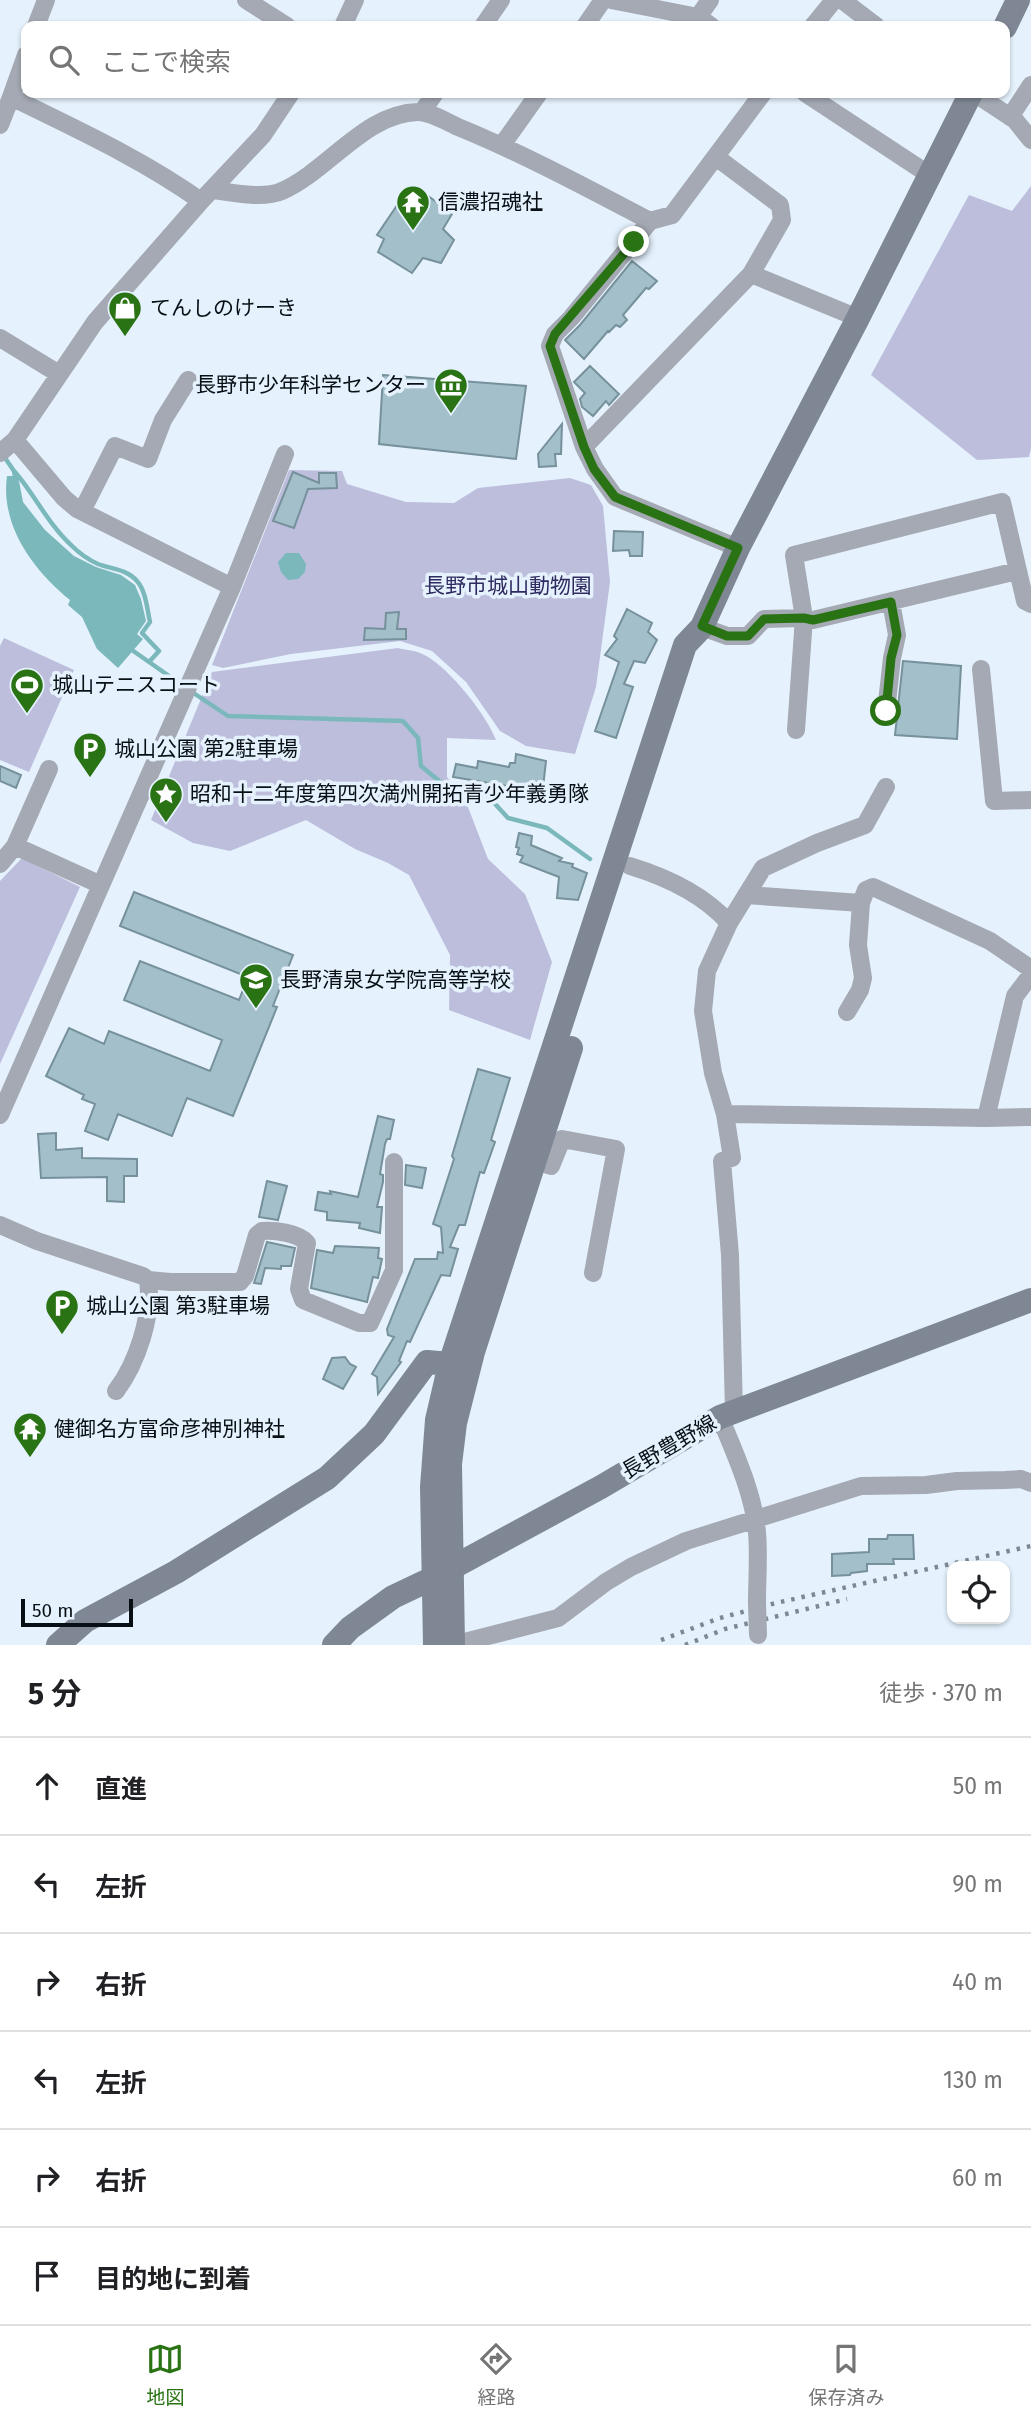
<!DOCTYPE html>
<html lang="ja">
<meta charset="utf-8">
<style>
:root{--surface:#fff;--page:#f6f6f6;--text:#202124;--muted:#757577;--line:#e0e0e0;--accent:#2a7315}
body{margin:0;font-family:"Fira Sans","Noto Sans JP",sans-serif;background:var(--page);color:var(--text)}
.controls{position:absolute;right:21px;bottom:21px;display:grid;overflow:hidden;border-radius:14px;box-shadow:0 2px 5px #0004}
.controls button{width:63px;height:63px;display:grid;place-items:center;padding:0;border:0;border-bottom:2px solid var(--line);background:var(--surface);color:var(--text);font:35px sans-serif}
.scale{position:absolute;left:21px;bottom:18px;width:112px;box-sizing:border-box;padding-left:7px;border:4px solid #080f15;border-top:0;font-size:19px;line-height:24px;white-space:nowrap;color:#080f15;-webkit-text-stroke:5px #e5f2fd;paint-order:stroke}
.stop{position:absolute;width:21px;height:21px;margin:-16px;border:5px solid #2a7315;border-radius:50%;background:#fff}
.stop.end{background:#2a7315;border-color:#fff;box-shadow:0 2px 7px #0008}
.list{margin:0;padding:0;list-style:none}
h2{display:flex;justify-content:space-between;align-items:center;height:91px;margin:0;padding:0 28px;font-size:30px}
h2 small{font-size:23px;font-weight:400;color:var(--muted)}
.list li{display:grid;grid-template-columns:46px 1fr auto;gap:21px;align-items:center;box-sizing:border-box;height:98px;padding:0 28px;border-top:2px solid var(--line)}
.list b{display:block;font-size:26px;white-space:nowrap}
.list em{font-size:23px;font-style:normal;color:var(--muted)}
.icon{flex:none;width:38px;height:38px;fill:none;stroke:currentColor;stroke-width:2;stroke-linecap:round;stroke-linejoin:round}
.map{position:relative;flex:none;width:1031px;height:1645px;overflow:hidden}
.search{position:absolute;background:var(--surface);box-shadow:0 2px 5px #0004;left:21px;right:21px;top:21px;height:77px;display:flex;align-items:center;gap:18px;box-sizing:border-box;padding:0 24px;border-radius:14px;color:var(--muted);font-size:26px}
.sheet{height:679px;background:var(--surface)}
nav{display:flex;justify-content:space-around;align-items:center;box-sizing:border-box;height:98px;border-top:2px solid var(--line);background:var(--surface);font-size:19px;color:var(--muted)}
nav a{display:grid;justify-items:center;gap:4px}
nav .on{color:var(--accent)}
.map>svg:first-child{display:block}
</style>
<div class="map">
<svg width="1031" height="1645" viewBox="0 0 1031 1645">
<rect width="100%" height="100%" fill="#e5f2fd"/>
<!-- green -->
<path fill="#bcbedc" d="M1031,186V448L1029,457L977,460L871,375L969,195L1012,211Z
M289,470L342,471L347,484L406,502L454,503L478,488L570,478L591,485L603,506L610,582L596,687L575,754L526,746L500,731L466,682L432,651L400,641L291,654L223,668L212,665Z
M4,638L74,670L29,772L0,760V646Z
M398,648C405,650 414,650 420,653C446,663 487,715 496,740L447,738V777L466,802L488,859L525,894L552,962L530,1040L449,1010L450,955L409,875L388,863L355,849L306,820L230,851L193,843L151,820L212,672Z
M22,858L80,887L0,1064V881Z"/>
<!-- water -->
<path fill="#7bb8bc" d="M7,476H15L19,481L23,502L45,530L74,556L96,567L121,575L135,585L141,599L146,621L137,634L143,639L118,668L97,649L82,617L68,605L70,600C34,571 0,526 7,476Z
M286,553H299L306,564L305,572L298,579L288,580L281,572L278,562Z"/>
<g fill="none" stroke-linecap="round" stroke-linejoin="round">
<!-- stream -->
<path stroke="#7bb8bc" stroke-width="4.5" d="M3,455L14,471L16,481
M15,472C35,495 48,524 71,545C78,552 89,560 98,564C111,569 127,569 137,581C146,591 147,609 150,622L142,633L159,651L149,662
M129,648L182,685
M192,692L228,716L403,721L418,738L421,766L449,789L486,794L508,818L547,828L590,859"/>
</g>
<!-- building -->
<path fill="#a3bfc9" stroke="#76919b" stroke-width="2" d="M404,195L416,205L427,195L452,214L443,229L454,240L441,263L423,258L412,273L378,252L384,239L377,235Z
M632,261L657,281L649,289L646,288L623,315L627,320L620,327L616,325L609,332L608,331L584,359L565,340L580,325Z
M590,366L619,394L609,405L606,401L593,416L582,407L580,399L585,393L574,382Z
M383,375L526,386L516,459L379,444Z
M562,424L561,454H555L556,466L539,467L538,454Z
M293,472L319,483V473H336L337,488L308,489L294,528L273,521Z
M614,531L643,532L642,556H630L629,550L613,551Z
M627,609L652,623L648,632L657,640L645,663L634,661L624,684L633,687L616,738L595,731L619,662L605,655L617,639L614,636Z
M399,612L397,629H406V639L364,640L365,628L385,629L386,613Z
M903,661L961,666L957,739L895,735Z
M516,754L546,761L542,796L507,786L453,777L456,764L477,768L478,761L509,767L510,763H515Z
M0,766L21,775L16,788L0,781Z
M519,833L532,836L531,845L562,858L559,861L573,864L572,867L587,873L578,900L557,898L559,877L520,862L523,856L517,854L519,848L516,847Z
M134,892L293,955L273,1006L277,1007L233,1116L187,1098L172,1136L118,1114L108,1140L85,1131L95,1104L82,1099L84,1095L46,1076L69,1028L104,1044L109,1031L210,1071L222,1040L124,1000L140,961L239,1000L248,977L120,926Z
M478,1069L510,1078L491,1140L495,1142L484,1173L480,1172L465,1225H459L450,1247L458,1249L450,1276L441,1275L410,1342L407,1341L399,1361L401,1362L378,1394L377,1377L372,1374L394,1337L388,1335L387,1329L415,1259H437L438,1252L443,1253L441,1227L433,1224L454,1159L452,1156Z
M378,1116L394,1120L390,1139H387L385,1144L380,1174L383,1175V1182L377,1207H382L380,1233L359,1228L360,1223L327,1220V1212L315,1210L318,1192L331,1194L330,1191L358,1197Z
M56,1133V1150L82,1148V1158L137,1159V1176H124V1202L107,1201V1177L41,1178L38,1134Z
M406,1165L426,1168L422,1188L405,1185Z
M267,1181L287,1186L278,1220L259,1217Z
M267,1242L295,1248L291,1266H281V1269L265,1268L261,1284L254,1283Z
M335,1246L379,1248L378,1258L382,1259L378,1278L373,1277L367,1302L311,1288L317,1250L333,1253Z
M345,1357L350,1364L356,1367L343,1389L323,1379L332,1358Z
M888,1535H913L914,1559H893L894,1564H867V1571L851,1573L850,1575L832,1576V1554L869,1552V1539H887Z"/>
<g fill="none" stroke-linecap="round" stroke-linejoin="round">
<!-- street -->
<path stroke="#a4a9b3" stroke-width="18" d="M246,0L287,26
M611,0L698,17L711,26
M842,0L876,26
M698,17L710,0
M36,26L46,0
M343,26L355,0
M483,26L501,0
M585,26L603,0
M813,26L834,0
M805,93L931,176
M974,93L1015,120L1031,140
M11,97L26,55
M422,112L435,93
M1010,117L1031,85
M0,125L11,97C76,129 142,159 201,201
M502,145L539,93
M716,157L780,205L782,220L751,274L858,318
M213,190C232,193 264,199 282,191C329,170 365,113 418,112C431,112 447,122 458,127C524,154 587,188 650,221L672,215L763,93
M650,221L571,318L555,334L550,346L584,447L595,469L615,497L738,548
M0,338L59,374
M15,440L64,498L77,509L232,587
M584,447L751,274
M0,453L15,440L95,322L201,201L263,135L291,93
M82,511L115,446L148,459L163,420L188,380
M702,627L727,636H748L764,619L804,618L813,620L1017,571
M981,669L994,801L1031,800
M886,711L892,658L897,635L891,602
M796,730L804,618L794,555L1002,502L1025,601L1031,604
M15,846L49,769
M0,864L15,846L101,885
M630,866C666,877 704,895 729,923
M746,895L861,903
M847,1012L860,990L863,978L858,945L861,903L866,890L873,887L990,941L1031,969
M725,1114L986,1118L1031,1117
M0,1115L232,587L285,454
M986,1118L1015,996L1031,975
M535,1161L551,1166L562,1139L616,1149L593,1273
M0,1225L37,1241L143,1276L148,1280C153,1316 137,1363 116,1391
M148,1280L170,1282H240L245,1276L257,1235L262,1231C275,1230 299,1233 307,1243L299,1289L303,1300L359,1323H370L394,1270V1162
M734,1411L730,1255L722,1161L732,1158L725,1114L713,1073L703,1011L707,971L729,923L763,868L817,843L865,825L886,787
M720,1417C735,1454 753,1492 757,1532C759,1555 757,1580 757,1603
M453,1645L558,1618L606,1582L631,1567L686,1541L861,1486L926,1485L957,1481L1005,1480L1021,1479L1031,1483"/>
<!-- secondary -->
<path stroke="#7f8795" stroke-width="24" d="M1005,27L1018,0
M58,1645L85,1621L176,1572L327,1478L374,1434L427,1362L450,1364L465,1368
M334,1645L350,1628L393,1597L433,1578L601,1487L720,1417L1031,1300
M435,1645L432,1487L437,1420L450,1364L685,645L702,627L738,548L858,318L971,93
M453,1645L450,1464L455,1423L473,1352L571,1048"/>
<!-- rail -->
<path stroke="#7d8890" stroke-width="4.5" stroke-dasharray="3.5 7" stroke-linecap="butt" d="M661,1640L720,1618L776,1603L1031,1546
M685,1645L725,1629L847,1599"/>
<!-- street-bridge -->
<path stroke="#a4a9b3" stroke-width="18" d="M757,1603L758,1635"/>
</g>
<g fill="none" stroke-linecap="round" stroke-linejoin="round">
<!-- route -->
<path stroke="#2a7315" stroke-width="9" d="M634,242L555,334L550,346L584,447L594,469L615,497L738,548L702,626L727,636H748L764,619L804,618L813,620L891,602L897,635L891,658L886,711"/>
</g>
<!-- icons -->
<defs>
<g id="temple-pin" transform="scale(1.75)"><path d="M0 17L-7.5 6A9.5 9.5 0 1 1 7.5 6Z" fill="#2a7315" stroke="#e5f2fd"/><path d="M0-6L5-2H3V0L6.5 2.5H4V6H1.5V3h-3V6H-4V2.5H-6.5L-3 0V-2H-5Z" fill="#fff"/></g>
<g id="shop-pin" transform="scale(1.75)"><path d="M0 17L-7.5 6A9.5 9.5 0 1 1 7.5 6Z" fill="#2a7315" stroke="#e5f2fd"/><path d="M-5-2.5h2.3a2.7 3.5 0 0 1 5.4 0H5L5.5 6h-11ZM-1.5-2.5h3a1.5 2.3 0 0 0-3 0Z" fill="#fff"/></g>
<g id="museum-pin" transform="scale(1.75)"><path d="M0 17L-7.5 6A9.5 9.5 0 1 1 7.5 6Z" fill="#2a7315" stroke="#e5f2fd"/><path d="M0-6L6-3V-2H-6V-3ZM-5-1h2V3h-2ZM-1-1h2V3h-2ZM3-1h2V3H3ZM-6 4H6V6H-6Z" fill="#fff"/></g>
<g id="stadium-pin" transform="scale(1.75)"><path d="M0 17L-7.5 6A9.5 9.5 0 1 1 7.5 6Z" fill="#2a7315" stroke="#e5f2fd"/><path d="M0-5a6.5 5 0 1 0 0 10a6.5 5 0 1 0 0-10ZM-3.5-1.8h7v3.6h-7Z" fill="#fff"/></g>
<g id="parking-pin" transform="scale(1.75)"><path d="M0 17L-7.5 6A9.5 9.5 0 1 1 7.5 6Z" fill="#2a7315" stroke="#e5f2fd"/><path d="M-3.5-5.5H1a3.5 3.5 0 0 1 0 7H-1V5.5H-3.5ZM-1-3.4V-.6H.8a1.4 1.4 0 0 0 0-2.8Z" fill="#fff"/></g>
<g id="sight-pin" transform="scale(1.75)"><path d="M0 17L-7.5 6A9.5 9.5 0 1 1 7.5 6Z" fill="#2a7315" stroke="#e5f2fd"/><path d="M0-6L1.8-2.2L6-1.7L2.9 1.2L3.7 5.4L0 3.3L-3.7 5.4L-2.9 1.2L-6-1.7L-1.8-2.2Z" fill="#fff"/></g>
<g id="school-pin" transform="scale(1.75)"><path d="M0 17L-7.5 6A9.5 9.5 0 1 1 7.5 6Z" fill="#2a7315" stroke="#e5f2fd"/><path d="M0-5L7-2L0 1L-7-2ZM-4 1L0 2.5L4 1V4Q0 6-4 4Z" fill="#fff"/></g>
</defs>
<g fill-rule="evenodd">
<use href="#temple-pin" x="413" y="202"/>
<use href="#shop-pin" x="125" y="308"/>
<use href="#museum-pin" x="451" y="385"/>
<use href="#stadium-pin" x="27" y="685"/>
<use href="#parking-pin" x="90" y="749"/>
<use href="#sight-pin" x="166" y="794"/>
<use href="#school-pin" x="256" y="980"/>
<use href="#parking-pin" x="62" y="1306"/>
<use href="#temple-pin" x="30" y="1429"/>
</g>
<g text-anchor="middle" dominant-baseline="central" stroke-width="7" stroke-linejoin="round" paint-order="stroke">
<!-- poi labels -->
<g font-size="21" fill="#080f15" stroke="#e5f2fd" text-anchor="start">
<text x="438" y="202">信濃招魂社</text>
<text x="150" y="308">てんしのけーき</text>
<text x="426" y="385" text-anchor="end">長野市少年科学センター</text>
<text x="52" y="685">城山テニスコート</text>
<text x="114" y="749">城山公園 第2駐車場</text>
<text x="190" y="794">昭和十二年度第四次満州開拓青少年義勇隊</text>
<text x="280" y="980">長野清泉女学院高等学校</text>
<text x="86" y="1306">城山公園 第3駐車場</text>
<text x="54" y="1429">健御名方富命彦神別神社</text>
</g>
<!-- park labels -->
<g font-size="21" fill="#2f2b61" stroke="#e5f2fd">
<text x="508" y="586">長野市城山動物園</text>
</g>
<!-- street labels -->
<g font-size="21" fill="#080f15" stroke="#e5f2fd">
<text transform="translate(669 1447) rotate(-30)">長野豊野線</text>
</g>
</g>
</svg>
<div class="controls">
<button><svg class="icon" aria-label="locate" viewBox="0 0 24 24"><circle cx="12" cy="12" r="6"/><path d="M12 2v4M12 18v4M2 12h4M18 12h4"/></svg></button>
</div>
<div class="scale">50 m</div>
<div class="stop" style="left:886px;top:711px"></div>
<div class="stop end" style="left:634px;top:242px"></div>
<div class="search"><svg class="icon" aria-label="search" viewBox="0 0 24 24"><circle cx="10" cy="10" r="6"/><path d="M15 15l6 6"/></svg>ここで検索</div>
</div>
<section class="sheet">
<h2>5 分<small>徒歩 · 370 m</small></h2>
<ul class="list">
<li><svg class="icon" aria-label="ahead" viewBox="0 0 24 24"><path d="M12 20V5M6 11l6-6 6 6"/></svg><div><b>直進</b></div><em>50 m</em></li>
<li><svg class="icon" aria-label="left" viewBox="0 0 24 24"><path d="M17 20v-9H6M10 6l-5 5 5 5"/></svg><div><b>左折</b></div><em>90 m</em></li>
<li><svg class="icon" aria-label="right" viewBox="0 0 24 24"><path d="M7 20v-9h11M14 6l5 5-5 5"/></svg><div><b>右折</b></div><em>40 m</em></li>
<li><svg class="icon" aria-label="left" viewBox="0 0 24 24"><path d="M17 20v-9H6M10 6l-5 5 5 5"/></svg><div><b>左折</b></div><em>130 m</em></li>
<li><svg class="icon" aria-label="right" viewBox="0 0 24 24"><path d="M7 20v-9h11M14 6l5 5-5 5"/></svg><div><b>右折</b></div><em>60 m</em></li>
<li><svg class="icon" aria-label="arrive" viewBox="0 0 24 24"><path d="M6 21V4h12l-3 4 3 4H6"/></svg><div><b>目的地に到着</b></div></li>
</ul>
</section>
<nav>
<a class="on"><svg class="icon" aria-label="map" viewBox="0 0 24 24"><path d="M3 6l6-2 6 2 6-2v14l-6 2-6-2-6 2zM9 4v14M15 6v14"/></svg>地図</a>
<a><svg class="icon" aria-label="directions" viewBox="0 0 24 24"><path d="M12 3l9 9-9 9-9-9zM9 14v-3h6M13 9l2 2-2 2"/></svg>経路</a>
<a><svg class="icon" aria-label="saved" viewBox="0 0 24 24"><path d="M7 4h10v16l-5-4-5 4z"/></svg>保存済み</a>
</nav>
